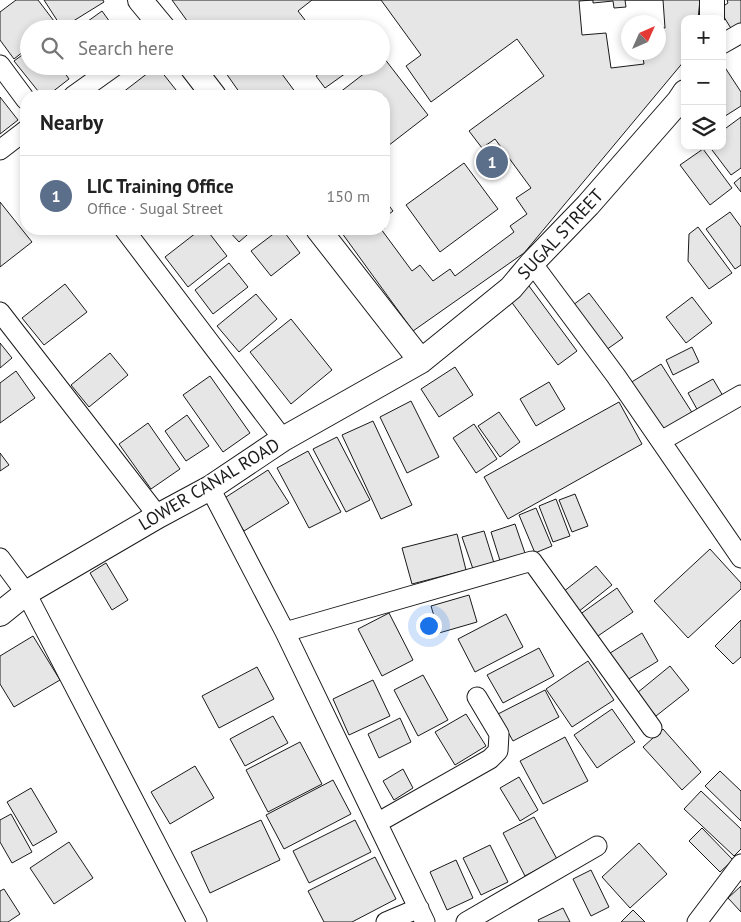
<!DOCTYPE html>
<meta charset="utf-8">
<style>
:root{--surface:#fff;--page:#f6f6f6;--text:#222;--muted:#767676;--line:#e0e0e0;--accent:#c62828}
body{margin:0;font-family:"PT Sans",sans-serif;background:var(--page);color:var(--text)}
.controls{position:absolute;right:15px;top:15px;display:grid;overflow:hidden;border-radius:10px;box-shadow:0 2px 8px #0003}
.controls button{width:45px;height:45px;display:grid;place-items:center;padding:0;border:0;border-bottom:1px solid var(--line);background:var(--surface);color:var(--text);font:25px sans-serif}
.compass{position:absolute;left:621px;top:15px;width:45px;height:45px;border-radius:50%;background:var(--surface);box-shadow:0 2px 8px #0003;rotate:45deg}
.you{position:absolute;left:428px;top:625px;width:18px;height:18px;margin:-12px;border:4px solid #fff;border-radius:50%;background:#1a73e8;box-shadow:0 0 0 8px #1a73e833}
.badge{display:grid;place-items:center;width:32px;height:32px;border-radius:50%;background:var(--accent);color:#fff;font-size:16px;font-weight:700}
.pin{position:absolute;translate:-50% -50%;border:2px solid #fff;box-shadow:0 1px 5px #0006}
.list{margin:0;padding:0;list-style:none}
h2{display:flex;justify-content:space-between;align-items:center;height:65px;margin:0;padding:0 20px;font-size:21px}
h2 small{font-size:16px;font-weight:400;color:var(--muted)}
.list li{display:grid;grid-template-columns:32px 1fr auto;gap:15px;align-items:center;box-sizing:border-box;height:80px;padding:0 20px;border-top:1px solid var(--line)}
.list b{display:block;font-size:19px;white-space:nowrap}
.list p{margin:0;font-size:16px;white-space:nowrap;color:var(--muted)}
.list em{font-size:16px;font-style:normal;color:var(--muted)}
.icon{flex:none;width:28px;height:28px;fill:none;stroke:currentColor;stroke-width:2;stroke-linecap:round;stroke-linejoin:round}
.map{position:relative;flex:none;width:741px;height:922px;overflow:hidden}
.search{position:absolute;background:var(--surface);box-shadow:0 2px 8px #0003;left:20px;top:20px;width:370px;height:55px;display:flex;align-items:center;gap:12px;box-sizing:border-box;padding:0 18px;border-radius:28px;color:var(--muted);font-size:19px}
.panel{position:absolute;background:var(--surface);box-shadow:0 2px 8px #0003;left:20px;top:90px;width:370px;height:145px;border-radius:20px}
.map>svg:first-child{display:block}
</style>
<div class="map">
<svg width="741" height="922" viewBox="0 0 741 922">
<rect width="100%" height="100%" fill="#fff"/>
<!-- building -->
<path fill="#e6e6e6" stroke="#1a1a1a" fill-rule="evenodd" d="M16,0H38L57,25L53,29H29V47L14,59L0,40V12Z
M44,0H103L104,2L62,28Z
M172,0H700L698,19H685V60L524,253L413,331L339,229H384V96H242L221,66H381V29H193ZM628,22H658V52H628Z
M312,0H381L421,55L406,66L431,102L517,39L544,76L469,131L482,148L495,139L531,188L516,198L527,214L510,226L514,232L455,276L450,269L433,281L420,265L412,271L381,229H384V218L393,211L384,199V149L428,115L384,58L381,60V29H312L298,11ZM464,163L498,209L440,252L406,205Z
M593,0V3L613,1L614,8L626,7L625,0H663L665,28H658V22H628V52H642L644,64L611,68L606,33L582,35L579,1Z
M727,0H741V24L732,30L719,9L728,3Z
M102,11L115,29H77Z
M29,50V66H60L69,79L47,96H42L14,61Z
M157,66L180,95L178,96H118Z
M284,66H313L319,74L316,76L325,88L346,73L341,66H374L335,96H292L296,93L279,70Z
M724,66L741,92V106L722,118V67Z
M0,97L18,120L0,134Z
M741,117V168L731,175L709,146H722V131Z
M703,149L732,188L710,205L680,165Z
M741,177V192L734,183Z
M0,202L32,242L0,267Z
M730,212L741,227V265L735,269L706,229Z
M698,227L732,273L709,289L688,261L689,234Z
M201,229H206L227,256L188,287L165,257Z
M227,229H254L239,242Z
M280,229H282L300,253L271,276L251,251Z
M229,263L248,287L213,314L195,290Z
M65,284L87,312L44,345L22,318Z
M529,286L577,351L558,365L510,300Z
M589,293L623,338L606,350L573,305Z
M256,294L277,319L239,352L217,326Z
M692,297L712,323L686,343L666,317Z
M291,319L332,370L291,404L250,352Z
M0,343L12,358L0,368Z
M692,347L699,362L673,375L666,360Z
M110,353L128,375L89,407L71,385Z
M661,364L693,414L662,433L630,383Z
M455,367L473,395L439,417L421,389Z
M16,371L35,398L0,423V383Z
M210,376L250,433L223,452L183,395Z
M713,379L723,396L698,411L688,393Z
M549,382L565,409L536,426L520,399Z
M411,401L439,457L407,473L380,417Z
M619,402L642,444L508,519L484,477Z
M499,412L520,442L500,457L478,426Z
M187,415L209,446L186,461L165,431Z
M373,421L412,505L381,519L342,435Z
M148,423L180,469L151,489L119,444Z
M474,424L497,459L476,473L453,438Z
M337,437L370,500L346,512L313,449Z
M308,451L341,512L309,528L277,468Z
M0,453L9,465L0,471Z
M268,470L289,503L244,531L223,499Z
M575,494L588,526L572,532L559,500Z
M556,499L570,536L553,542L539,506Z
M536,508L552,546L535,553L519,515Z
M515,524L527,559L502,567L491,532Z
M484,531L494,563L473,569L462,537Z
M457,534L466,570L412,584L402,548Z
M710,549L741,583V589L688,638L654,601Z
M106,563L128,600L112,610L90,573Z
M596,566L612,585L578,612L563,592Z
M617,588L633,612L595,638L579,615Z
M469,595L477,622L439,633L431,606Z
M389,613L413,660L382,676L358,629Z
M506,614L523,647L475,672L458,639Z
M741,620V657L733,664L715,646Z
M642,633L658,661L624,682L607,655Z
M33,636L60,680L14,707L0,684V656Z
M539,648L554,676L503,703L487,675Z
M588,661L614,700L572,727L546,689Z
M670,666L689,690L656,716L637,693Z
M257,667L274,699L219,728L202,696Z
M423,675L448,720L418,736L394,690Z
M373,680L390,716L349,735L333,699Z
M545,690L559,717L513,741L498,714Z
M612,709L635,742L597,768L574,735Z
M466,714L486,746L455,765L435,732Z
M273,716L288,743L245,766L230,739Z
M400,718L411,742L379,758L368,734Z
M663,729L701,772L682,790L643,747Z
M565,737L588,781L543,804L520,761Z
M300,742L322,784L268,812L246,770Z
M195,766L214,798L170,824L151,792Z
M403,769L413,788L394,800L383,781Z
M720,771L741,791V821L705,786Z
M519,777L538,810L520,821L500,788Z
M333,780L351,814L284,849L266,815Z
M31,788L57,832L33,846L7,802Z
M701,791L741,829V849L734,856L684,809Z
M11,814L32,852L12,863L0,842V820Z
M534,817L557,859L525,876L503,833Z
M261,820L280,860L210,893L191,852Z
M355,820L371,852L309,883L293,851Z
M702,828L733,860L720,872L689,841Z
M69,842L93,878L54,904L30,868Z
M639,843L667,874L630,908L602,877Z
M490,845L508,882L481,895L463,858Z
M375,857L396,899L352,922H324L308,891Z
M456,860L473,898L447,910L430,872Z
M591,870L609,907L591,916L573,879Z
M741,886V912L728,898Z
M4,889L20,914L8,922H0V891Z
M563,908L570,922H539L538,920Z
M633,910L645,922H621Z"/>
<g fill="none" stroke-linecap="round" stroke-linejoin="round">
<!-- minor casing -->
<g stroke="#1a1a1a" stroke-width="21">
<path id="minor" d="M722,44L741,33
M0,65L26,100
M73,96L115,66
M0,150L26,130
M124,229L283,439
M532,263L616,376L741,558
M0,312L158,516
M661,441L741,395
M210,488L285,632L425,922
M0,558L26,593L197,922
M285,632L532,561L652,728
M377,823L490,759L498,751L499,734L477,697
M386,922L419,908
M466,922L597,846
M697,922L741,864"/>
</g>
<!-- tertiary casing -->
<g stroke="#1a1a1a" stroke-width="26">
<path id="tertiary" d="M140,0L164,29
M712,19V0
M191,66L214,96
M318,229L421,361
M0,614L26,593L158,516L210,488L283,439L421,361L511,288L532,263L588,205L679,101L685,92"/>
</g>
<!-- minor -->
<use href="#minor" stroke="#fff" stroke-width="19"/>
<!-- tertiary -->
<use href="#tertiary" stroke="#fff" stroke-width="24"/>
</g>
<g text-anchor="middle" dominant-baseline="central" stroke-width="4" stroke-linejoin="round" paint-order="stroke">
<!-- street labels -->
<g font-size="18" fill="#1a1a1a" stroke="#fff">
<text transform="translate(560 234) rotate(-47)">SUGAL STREET</text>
<text transform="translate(209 484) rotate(-31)">LOWER CANAL ROAD</text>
</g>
</g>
</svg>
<div class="controls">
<button>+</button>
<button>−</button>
<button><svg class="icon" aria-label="layers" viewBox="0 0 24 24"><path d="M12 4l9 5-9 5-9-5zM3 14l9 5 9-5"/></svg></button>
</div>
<svg class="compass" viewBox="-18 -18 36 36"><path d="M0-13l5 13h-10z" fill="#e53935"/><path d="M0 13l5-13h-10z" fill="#767676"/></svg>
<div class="you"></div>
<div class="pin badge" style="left:492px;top:162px;background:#5c6f8a">1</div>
<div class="search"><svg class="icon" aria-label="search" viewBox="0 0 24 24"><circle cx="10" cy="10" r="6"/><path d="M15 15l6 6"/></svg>Search here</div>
<section class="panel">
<h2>Nearby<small></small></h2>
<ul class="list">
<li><span class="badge" style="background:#5c6f8a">1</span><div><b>LIC Training Office</b><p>Office · Sugal Street</p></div><em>150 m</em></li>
</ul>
</section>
</div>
